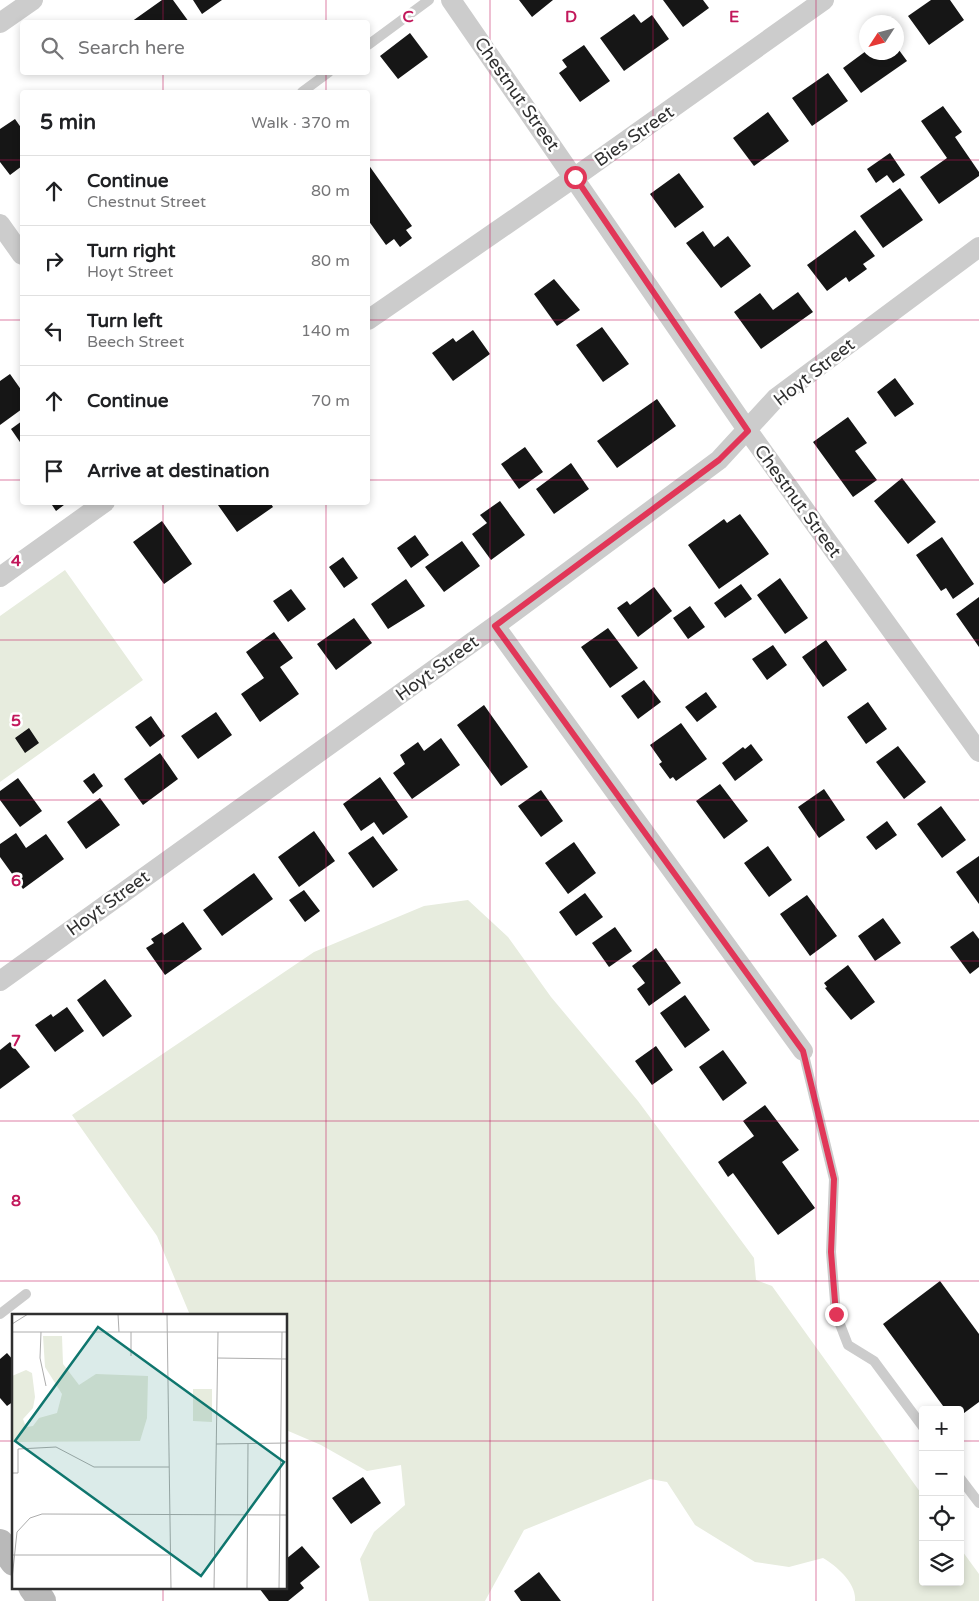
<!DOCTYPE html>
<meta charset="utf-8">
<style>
:root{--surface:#fff;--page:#f2f2f2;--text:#202124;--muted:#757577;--line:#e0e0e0}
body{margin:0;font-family:"Varela Round",sans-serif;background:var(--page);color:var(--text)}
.controls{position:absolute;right:15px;bottom:15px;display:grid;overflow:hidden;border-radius:5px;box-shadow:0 2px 8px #0003}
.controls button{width:45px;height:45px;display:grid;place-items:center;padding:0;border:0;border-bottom:1px solid var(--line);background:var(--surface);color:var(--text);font:25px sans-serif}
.compass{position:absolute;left:859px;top:15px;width:45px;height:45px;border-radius:50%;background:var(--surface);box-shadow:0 2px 8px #0003;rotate:234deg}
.stop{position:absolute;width:15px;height:15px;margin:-11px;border:4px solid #e13658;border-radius:50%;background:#fff}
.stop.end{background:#e13658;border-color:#fff;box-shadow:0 1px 5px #0008}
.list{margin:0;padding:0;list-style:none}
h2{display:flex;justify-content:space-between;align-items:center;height:65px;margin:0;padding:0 20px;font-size:21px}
h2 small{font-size:16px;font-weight:400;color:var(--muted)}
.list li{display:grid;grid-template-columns:32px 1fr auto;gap:15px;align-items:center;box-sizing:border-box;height:70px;padding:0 20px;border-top:1px solid var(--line)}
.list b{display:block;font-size:19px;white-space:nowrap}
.list p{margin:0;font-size:16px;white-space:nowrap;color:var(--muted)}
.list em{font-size:16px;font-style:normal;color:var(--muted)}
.icon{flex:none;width:28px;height:28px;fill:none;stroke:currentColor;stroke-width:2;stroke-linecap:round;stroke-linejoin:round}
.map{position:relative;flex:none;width:979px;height:1601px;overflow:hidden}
.search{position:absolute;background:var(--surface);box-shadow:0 2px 8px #0003;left:20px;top:20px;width:350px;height:55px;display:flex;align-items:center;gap:12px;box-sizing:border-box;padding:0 18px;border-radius:5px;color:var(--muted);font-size:19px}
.panel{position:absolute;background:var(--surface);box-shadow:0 2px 8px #0003;left:20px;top:90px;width:350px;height:415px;border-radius:5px}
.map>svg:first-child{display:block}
</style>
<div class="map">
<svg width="979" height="1601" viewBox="0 0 979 1601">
<rect width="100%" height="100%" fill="#fff"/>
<!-- green -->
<path fill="#e7ecde" d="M65,570L143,680L0,782V616Z
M468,900L508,937L551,997L638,1101L754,1258L756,1280L772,1286L923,1496V1582H960V1548L979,1574V1601H855C857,1584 837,1566 823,1558L789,1567L755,1562L695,1525L667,1482L650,1479L524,1530L485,1601H369L360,1559L374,1532L405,1505L401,1465L367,1471L321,1445L286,1430V1315H190L157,1236L72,1115L314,952L424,906Z"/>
<!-- building -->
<path fill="#161616" d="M162,0H173L189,22H131Z
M193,0H222L202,14Z
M519,0H553L532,17Z
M663,0H703L709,8L683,27Z
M931,0H950L964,20L929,45L908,16Z
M634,14L641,23L652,15L669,39L624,71L600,38Z
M410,33L428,57L398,79L380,56Z
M584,45L610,81L580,102L559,73L567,67L562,60Z
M896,46L907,61L861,93L843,68L866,51L896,52Z
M828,73L848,101L812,126L792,98Z
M943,106L962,132L955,137L979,172V176L939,204L920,177L947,158L921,121Z
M768,112L789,141L754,166L733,138Z
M15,119L22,129V166L10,175L0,162V129Z
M890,153L905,175L893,183L887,175L876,183L867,169Z
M368,164L412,226L406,230L412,238L400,247L394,239L386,245L368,220Z
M679,173L704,207L675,228L650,194Z
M900,188L923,220L883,248L860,216Z
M855,230L875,256L863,264L867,269L849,282L846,277L827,291L807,265Z
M703,231L714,247L728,236L751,266L721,288L686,243Z
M554,279L580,310L557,326L534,294Z
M798,292L813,312L761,349L734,312L760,293L773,310Z
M602,327L629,364L603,382L576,345Z
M473,330L490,354L453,381L432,353L453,338L456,342Z
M10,374L22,391V409L0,425V381Z
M895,378L914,404L895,417L877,392Z
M657,399L676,426L617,468L597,441Z
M848,417L867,443L855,451L877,480L853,497L813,442Z
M22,421V445L11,429Z
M525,447L543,472L519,489L501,464Z
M571,463L589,489L554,514L536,489Z
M902,478L936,522L908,544L874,501Z
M500,501L525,535L491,560L472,534L487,523L480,515Z
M50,502H68L56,511Z
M221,502H270L273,507L237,532L218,505Z
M740,514L769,554L719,589L688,545L724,519L727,523Z
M162,521L192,564L164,584L133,542Z
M415,535L429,555L411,568L397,548Z
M942,537L974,584L953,599L946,588L941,591L916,555Z
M462,541L480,566L444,592L425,567Z
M343,557L358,578L344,588L329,567Z
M780,578L808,618L785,634L757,595Z
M406,579L425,606L388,629L371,604Z
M741,584L752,599L725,618L714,603Z
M654,587L672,611L638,637L617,608L627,601L630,605Z
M291,589L306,609L288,622L273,601Z
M979,597V647L956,614Z
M690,606L705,627L688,639L673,618Z
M354,618L372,643L336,670L317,644Z
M608,628L638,668L610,688L581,647Z
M274,632L293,658L280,667L299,694L260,722L241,694L264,678L246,652Z
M826,640L847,670L823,687L802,657Z
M773,645L787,665L767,680L752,659Z
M644,680L661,702L638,719L621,696Z
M706,692L717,707L697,722L685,707Z
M868,702L887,729L866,744L847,717Z
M484,705L528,767L501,786L457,725Z
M216,712L232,735L198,759L181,736Z
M151,716L165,736L150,747L135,727Z
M681,723L707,759L676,781L673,777L670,779L659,764L662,762L650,745Z
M29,728L39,743L25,753L15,738Z
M441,738L460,765L412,799L393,773L405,764L400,755L418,742L424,751Z
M751,744L763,760L735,781L722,763L743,747L745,749Z
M898,746L926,782L904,799L876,762Z
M160,753L178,779L143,805L124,779Z
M94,773L103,786L93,794L83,781Z
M380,777L408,817L383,835L374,822L361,831L343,804Z
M18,778L42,811L20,827L0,800V791Z
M720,784L748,821L724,839L696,801Z
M824,789L845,820L819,838L798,807Z
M541,790L563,821L541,837L518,806Z
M100,798L120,825L86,849L67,822Z
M941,806L966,840L942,858L917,824Z
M887,821L897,835L876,850L866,837Z
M314,831L335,861L299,887L278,857Z
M16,833L26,848L46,834L64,859L23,889L0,857V844Z
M373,836L398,870L373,888L348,853Z
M574,842L596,873L568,894L545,863Z
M768,846L792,880L769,897L744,863Z
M979,856V904L956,872Z
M254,873L273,899L222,936L203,910Z
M304,890L320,911L305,922L289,900Z
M585,893L603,917L576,936L559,912Z
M807,895L837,936L810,956L780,914Z
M883,918L901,943L875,961L858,936Z
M183,922L202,949L165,975L146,948L154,943L151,939L162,932L164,935Z
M615,927L632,951L609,967L592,943Z
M973,931L979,939V967L970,974L950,947Z
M656,948L681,983L649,1006L637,989L645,983L632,966Z
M848,965L875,1002L851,1020L825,988L827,987L824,983Z
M105,979L132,1016L103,1037L77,1000Z
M685,995L710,1030L685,1048L660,1013Z
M67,1007L84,1031L55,1052L35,1025L51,1014L53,1017Z
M10,1042L30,1067L0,1089V1050Z
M656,1046L673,1070L652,1085L635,1061Z
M723,1050L747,1083L723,1101L699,1067Z
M765,1105L799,1150L782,1162L815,1208L778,1235L733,1173L728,1177L718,1162L754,1136L743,1121Z
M940,1281L979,1334V1402L960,1416V1410H946L883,1324Z
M7,1353L14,1361V1401L7,1406L0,1398V1359Z
M363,1477L381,1503L351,1524L332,1498Z
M302,1546L320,1567L300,1583L304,1588L288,1601H269L259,1588L286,1587V1559Z
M539,1572L561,1601H521L514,1591Z"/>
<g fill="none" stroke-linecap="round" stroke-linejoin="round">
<!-- lane -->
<path stroke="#ccc" stroke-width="10" d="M368,45L429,0
M302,92L329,72
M803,1051L834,1179L831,1252L836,1314L848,1345L874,1361L923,1427
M0,1314L26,1294
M960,1478L979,1503"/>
<!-- street -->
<path stroke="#ccc" stroke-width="20" d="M451,0L748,431L979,752
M0,23L33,0
M0,224L22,255
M368,320L575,177L824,0
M0,577L105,502
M495,626L803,1051
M0,981L495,626L719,460L776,398L979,247"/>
<!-- secondary -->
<path stroke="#b9b9b9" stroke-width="28" d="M0,1543L14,1562
M32,1587L42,1601"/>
</g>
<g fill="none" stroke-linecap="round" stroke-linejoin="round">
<!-- route -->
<path stroke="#e13658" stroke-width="6" d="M575,177L748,431L719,460L495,626L803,1051L834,1179L831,1252L836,1314"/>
</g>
<!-- grid -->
<path fill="none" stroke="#c2185b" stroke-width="1" stroke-opacity="0.55" d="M163,0V22M326,0V22M490,0V1601M653,0V1601M816,0V1601M163,72V92M326,72V92M0,160H22M368,160H979M0,320H22M368,320H979M0,480H22M368,480H979M163,502V1315M326,502V1601M0,640H979M0,800H979M0,961H979M0,1121H979M0,1281H979M0,1441H14M286,1441H923M960,1441H979M163,1587V1601"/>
<g text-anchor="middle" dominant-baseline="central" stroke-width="5" stroke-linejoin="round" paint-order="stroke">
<!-- street labels -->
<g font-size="18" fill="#2f2f2f" stroke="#fff">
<text transform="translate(517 94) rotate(55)">Chestnut Street</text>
<text transform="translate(634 136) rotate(-35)">Bies Street</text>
<text transform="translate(814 372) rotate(-38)">Hoyt Street</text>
<text transform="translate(798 501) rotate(54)">Chestnut Street</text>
<text transform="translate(437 668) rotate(-36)">Hoyt Street</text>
<text transform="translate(108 903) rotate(-36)">Hoyt Street</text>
</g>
</g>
<!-- overview -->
<g transform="translate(12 1314)">
<rect width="275" height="275" fill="#fff"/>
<path d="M31,22H50L51,50L67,71L84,60L136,62L135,104L128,127L0,128V62L14,56L20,59L23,83L21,94L11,105L14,113L21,112L27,104L45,99L50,80L33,53ZM181,75H200V108L181,107Z" fill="#e7ecde"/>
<path fill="none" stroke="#acacac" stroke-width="1" d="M106,0L107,18M155,0L159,275M0,10L16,0M0,18H275M29,18L28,44L34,72M119,18V42M205,44L275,45M204,130L275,129M0,159H6V135L44,133L82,153H157M1,241H161M0,265L5,218L18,204L30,200L275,201M202,275L206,18M235,275L236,129M267,275L270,18"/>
<path fill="#0f766e" fill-opacity="0.15" stroke="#0f766e" stroke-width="2.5" d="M86,13L272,148L189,262L3,127Z"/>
<rect width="275" height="275" fill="none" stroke="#2f2f2f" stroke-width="2.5"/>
</g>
<g font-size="16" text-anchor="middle" font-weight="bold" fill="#c2185b" stroke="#fff" stroke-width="5" stroke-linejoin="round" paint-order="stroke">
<text x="408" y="22">C</text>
<text x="571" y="22">D</text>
<text x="734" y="22">E</text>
<text x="16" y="566">4</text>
<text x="16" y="726">5</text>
<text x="16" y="886">6</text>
<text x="16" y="1046">7</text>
<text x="16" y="1206">8</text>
</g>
</svg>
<div class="controls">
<button>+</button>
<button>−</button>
<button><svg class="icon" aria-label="locate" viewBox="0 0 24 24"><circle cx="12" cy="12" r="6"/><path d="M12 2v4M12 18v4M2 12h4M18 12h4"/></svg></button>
<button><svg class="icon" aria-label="layers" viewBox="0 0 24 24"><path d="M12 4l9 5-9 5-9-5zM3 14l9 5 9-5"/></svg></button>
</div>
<svg class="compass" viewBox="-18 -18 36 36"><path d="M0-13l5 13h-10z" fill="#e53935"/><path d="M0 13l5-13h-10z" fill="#757577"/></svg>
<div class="stop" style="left:575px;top:177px"></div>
<div class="stop end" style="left:836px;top:1314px"></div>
<div class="search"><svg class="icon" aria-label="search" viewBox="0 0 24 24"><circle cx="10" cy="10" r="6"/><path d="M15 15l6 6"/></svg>Search here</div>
<section class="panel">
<h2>5 min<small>Walk · 370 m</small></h2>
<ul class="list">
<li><svg class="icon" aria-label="ahead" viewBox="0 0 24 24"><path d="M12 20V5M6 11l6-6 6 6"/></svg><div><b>Continue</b><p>Chestnut Street</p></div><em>80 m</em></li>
<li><svg class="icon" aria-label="right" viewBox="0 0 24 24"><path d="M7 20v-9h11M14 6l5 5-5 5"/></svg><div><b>Turn right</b><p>Hoyt Street</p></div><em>80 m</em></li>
<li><svg class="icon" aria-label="left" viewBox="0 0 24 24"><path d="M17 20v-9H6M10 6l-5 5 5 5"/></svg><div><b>Turn left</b><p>Beech Street</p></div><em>140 m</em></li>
<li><svg class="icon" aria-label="ahead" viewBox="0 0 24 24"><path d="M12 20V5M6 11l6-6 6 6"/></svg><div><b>Continue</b></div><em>70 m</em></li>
<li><svg class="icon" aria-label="arrive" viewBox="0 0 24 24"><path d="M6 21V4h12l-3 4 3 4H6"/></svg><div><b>Arrive at destination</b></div></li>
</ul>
</section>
</div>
